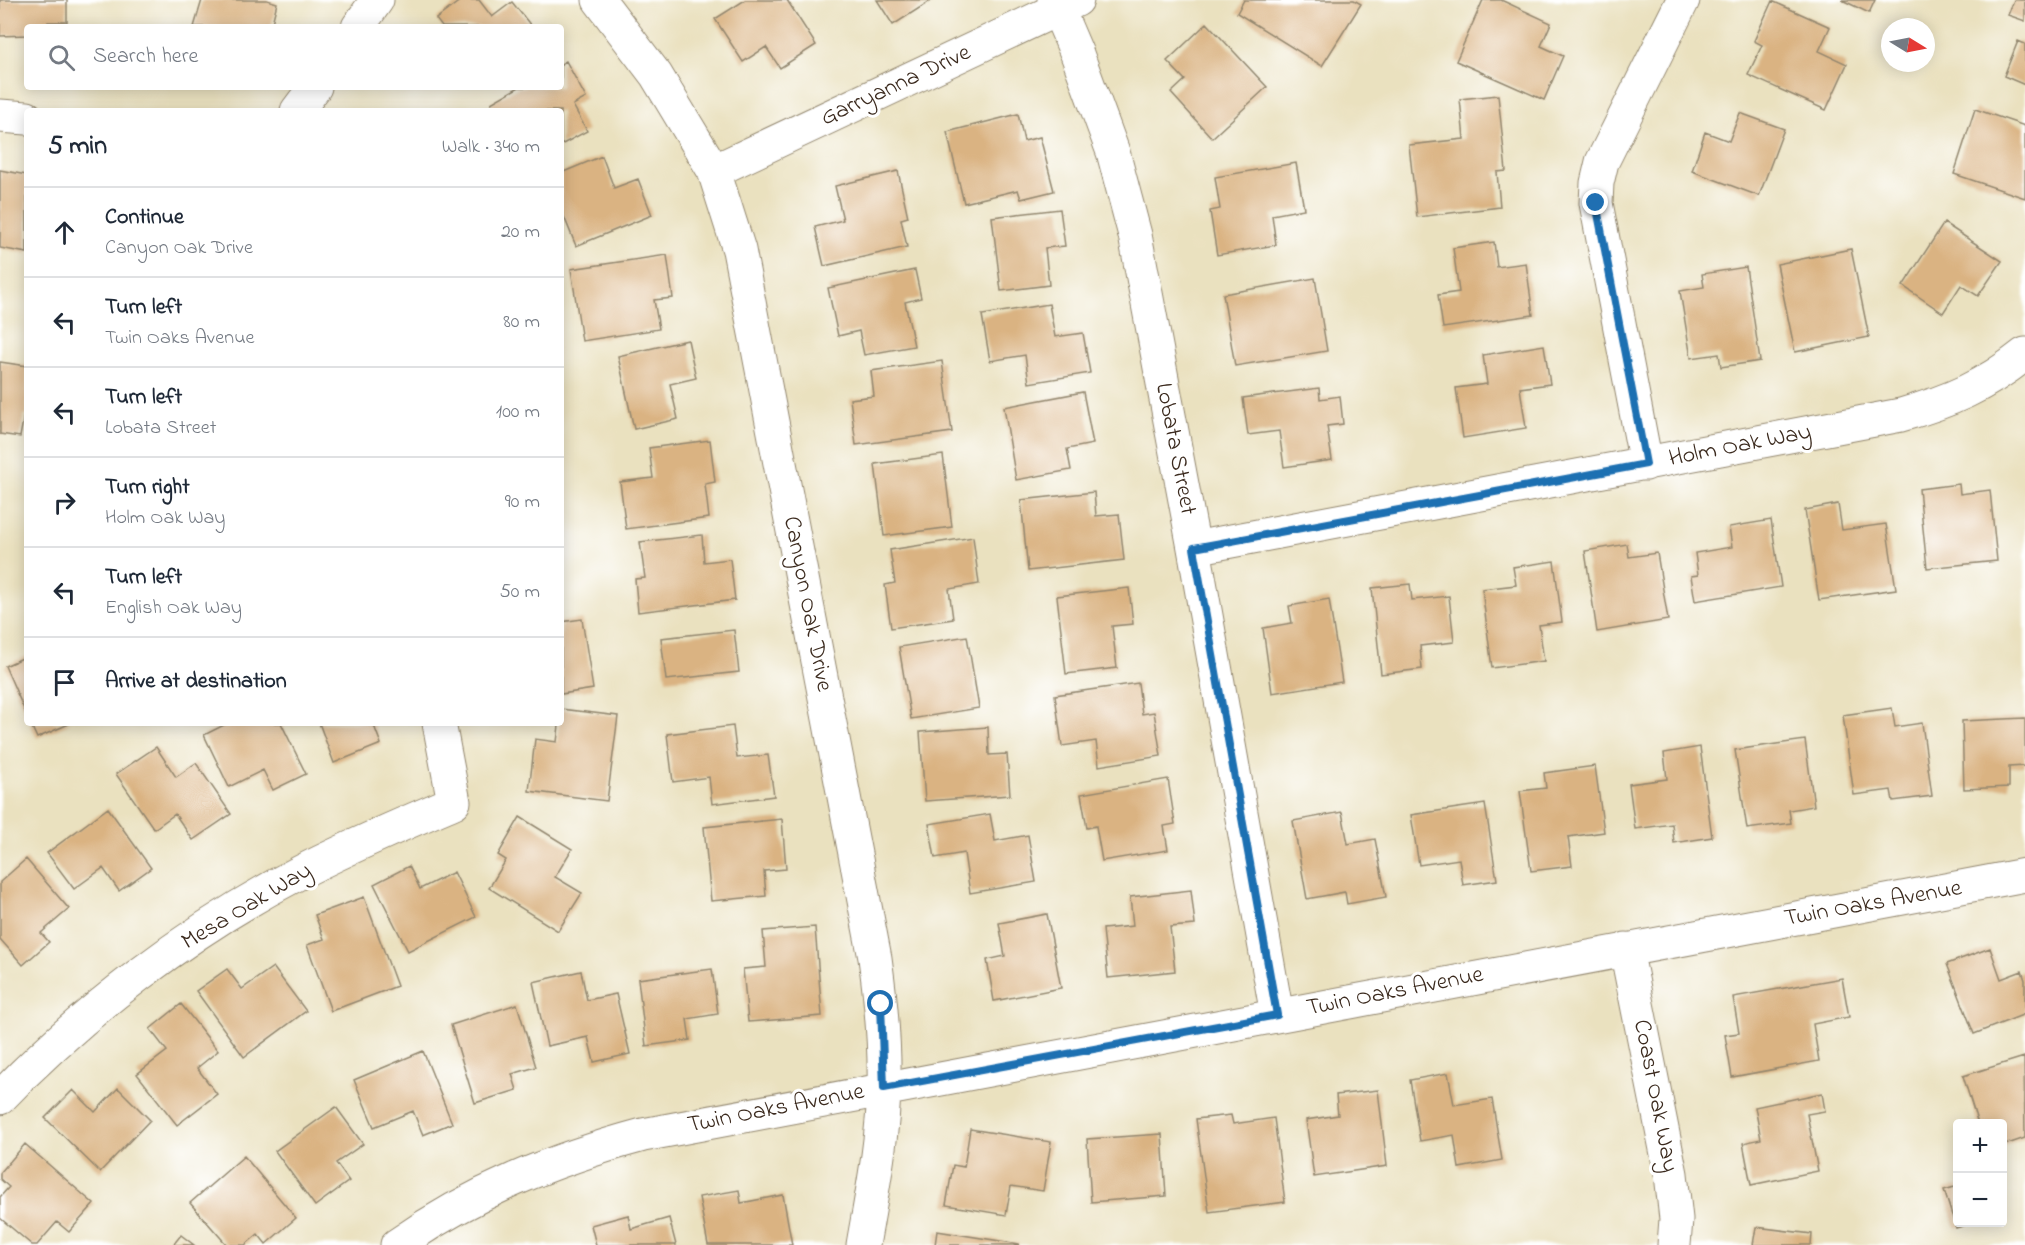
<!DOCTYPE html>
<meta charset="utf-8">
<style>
:root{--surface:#fff;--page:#f6f6f7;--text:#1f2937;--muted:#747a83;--line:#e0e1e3}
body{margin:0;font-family:"Indie Flower",sans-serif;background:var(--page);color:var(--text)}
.controls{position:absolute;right:18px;bottom:18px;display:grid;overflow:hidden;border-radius:6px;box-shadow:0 3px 15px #0003}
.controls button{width:54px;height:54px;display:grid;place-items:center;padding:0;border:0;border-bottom:2px solid var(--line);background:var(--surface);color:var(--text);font:30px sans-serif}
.compass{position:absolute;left:1881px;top:18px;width:54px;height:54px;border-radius:50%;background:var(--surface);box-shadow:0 3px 15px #0003;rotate:100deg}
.stop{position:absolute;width:18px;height:18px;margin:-14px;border:4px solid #1f6fb2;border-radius:50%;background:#fff}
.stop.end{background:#1f6fb2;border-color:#fff;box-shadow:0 2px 6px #0008}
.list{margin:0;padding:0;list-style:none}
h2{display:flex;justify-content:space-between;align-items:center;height:78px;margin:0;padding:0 24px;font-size:26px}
h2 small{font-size:20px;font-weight:400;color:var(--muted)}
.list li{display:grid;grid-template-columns:39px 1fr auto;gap:18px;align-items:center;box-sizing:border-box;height:90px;padding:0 24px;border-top:2px solid var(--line)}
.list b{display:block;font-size:22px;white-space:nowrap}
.list p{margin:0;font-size:20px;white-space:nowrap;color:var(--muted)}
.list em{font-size:20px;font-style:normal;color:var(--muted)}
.icon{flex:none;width:33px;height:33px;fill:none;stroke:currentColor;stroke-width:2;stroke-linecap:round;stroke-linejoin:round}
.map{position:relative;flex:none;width:2025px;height:1245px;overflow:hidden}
.search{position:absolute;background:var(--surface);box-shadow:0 3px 15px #0003;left:24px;top:24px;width:540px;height:66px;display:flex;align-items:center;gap:15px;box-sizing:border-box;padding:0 21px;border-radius:6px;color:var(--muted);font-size:22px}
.panel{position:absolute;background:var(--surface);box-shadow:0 3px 15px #0003;left:24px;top:108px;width:540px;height:618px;border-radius:6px}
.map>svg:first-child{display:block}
</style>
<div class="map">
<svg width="2025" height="1245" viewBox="0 0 2025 1245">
<rect width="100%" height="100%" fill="#fff"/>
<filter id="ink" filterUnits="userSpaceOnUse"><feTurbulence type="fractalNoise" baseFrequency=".0167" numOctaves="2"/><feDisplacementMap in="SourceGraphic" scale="12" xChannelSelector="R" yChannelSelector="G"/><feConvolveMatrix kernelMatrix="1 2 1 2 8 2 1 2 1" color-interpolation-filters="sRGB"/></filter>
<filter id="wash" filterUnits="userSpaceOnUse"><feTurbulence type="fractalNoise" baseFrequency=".008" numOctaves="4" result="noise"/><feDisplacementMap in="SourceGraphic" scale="24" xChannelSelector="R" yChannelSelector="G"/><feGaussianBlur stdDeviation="1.35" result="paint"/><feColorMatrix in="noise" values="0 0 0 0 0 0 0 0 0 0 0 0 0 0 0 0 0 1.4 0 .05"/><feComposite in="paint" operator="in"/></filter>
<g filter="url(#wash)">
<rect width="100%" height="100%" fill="#eae1bf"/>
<g id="blocks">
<!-- building -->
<path fill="#dab382" d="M0,0H67V22H48V27H27V35L0,36Z
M202,0H267L277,3L271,27H194Z
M461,0H479L492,17L512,2L532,27H442L436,19Z
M745,0H787L816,45L780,68L766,47L743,62L715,19Z
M877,0H932L893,25Z
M1244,0H1354L1361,4L1322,66L1237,13Z
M1483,0H1501L1551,23L1541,46L1563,56L1544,100L1456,61Z
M1842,0H1875L1869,13Z
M2014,0H2025V21L2008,15Z
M1772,1L1830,27L1819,51L1847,64L1826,110L1748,75L1762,45L1754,41Z
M1207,23L1267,87L1212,138L1171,93L1185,80L1167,61Z
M2018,41L2025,44V85L2004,76Z
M566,61L586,98L573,105L587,131L561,145V111H495L491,103L519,87H561V64Z
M1498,95L1506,171L1497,172L1500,207L1417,217L1409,145L1464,139L1460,99Z
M1975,109L2025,126V198L1954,174Z
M1740,113L1784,129L1759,196L1692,171L1705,132L1729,141Z
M1018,114L1024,141L1040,137L1054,191L1021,199L1018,190L964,203L947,132Z
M602,156L614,188L638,179L652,215L576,246L561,209V173Z
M1296,163L1304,209L1272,215L1276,245L1217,255L1210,211L1220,209L1215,177Z
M0,170L27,175V253L0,248Z
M898,171L908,217L901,219L907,247L824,266L815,227L843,220L835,186Z
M1060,209L1065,246L1045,248L1049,285L1001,291L992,217Z
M1944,223L2002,261L1978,296L1961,285L1943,313L1903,286Z
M1494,242L1497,267L1526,263L1533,315L1443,328L1438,295L1459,292L1453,248Z
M1851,249L1869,337L1795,352L1777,264Z
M667,255L673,298L654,300L659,329L582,341L571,269Z
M1746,267L1760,361L1721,367L1719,354L1691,358L1680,291L1704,287L1702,274Z
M915,270L921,298L905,302L914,346L864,355L859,331L838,336L828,288Z
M1315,278L1327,351L1235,366L1223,294Z
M1049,304L1055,337L1083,333L1090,373L1029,383L1025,355L990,361L982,315Z
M688,340L696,378L670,384L678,419L634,429L618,356Z
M1544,345L1550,384L1520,388L1526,428L1463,438L1456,388L1487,384L1483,355Z
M942,361L952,432L856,445L850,399L874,396L871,371Z
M0,362L27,366V415H24L20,437L0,434Z
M1319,388L1320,399L1340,396L1343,424L1327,426L1332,460L1284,467L1279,431L1248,435L1243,398Z
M1083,392L1093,444L1067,449L1071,470L1016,480L1004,407Z
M710,440L715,482L705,484L709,518L626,529L620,482L653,478L649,448Z
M943,455L952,527L884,536L875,464Z
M1959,484L1960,494L1990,490L1997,561L1927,568L1919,489Z
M1094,492L1096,516L1119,514L1124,560L1028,571L1021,500Z
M1838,504L1842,530L1886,524L1896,589L1819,600L1805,510Z
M1771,520L1781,587L1695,601L1691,576L1698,575L1695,553L1732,547L1729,527Z
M702,535L704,562L730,559L735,600L638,612L635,579L645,578L640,542Z
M973,537L979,584L949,589L953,619L891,628L885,585L895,583L890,550Z
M1627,544L1629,557L1657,553L1668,620L1597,632L1585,551Z
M1554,561L1562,622L1539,625L1544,661L1492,668L1482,589L1516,585L1513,567Z
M1410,584L1412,600L1449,596L1454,642L1420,646L1422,669L1381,674L1372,588Z
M1129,588L1133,624L1112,626L1117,668L1066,674L1057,596Z
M1329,599L1342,682L1272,693L1263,628L1292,623L1289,606Z
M582,619L593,689L561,694V622Z
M734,630L739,672L666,680L661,638Z
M967,636L979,708L911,719L899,647Z
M27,656V716L5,666Z
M1138,683L1142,714L1154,712L1161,756L1099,766L1096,741L1062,746L1055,695Z
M1892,708L1895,727L1922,723L1932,796L1893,801L1891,790L1854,795L1843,715Z
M561,709L618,716L607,801L529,791L535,739L557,742Z
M2025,718V766L2009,767V787L1964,789L1962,721Z
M30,723H71L37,738Z
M228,723H281L306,774L273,790L263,770L229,787L204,735Z
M319,723H373L381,744L334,763Z
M733,726L737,758L768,755L774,796L712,804L709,777L673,782L667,734Z
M988,727L989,755L1007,754L1010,795L925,801L920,732Z
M1805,740L1814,806L1789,810L1791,823L1747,829L1735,750Z
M156,747L176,777L196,763L231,814L193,840L175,814L154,829L116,774Z
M1700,747L1712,837L1674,843L1672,824L1635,829L1629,784L1667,779L1664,753Z
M1595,766L1604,832L1568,837L1572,866L1531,871L1520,791L1546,788L1544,773Z
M1168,779L1175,824L1164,826L1168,850L1102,861L1096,826L1087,828L1081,794Z
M1485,804L1497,880L1463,885L1459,859L1419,865L1411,815Z
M108,808L151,868L119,891L103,868L74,889L47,853Z
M1342,812L1348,844L1375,839L1386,897L1347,904L1345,892L1307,899L1293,821Z
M990,814L995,841L1028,835L1036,882L970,893L964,853L935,858L929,824Z
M520,817L572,849L555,877L582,893L558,931L489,888L506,860L498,855Z
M782,819L786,869L764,871L766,896L711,901L704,827Z
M26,859L69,909L41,933L49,942L23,965L0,939V882Z
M409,866L420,889L454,872L476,917L408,951L374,884Z
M1191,890L1195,925L1170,927L1175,971L1108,978L1103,929L1133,926L1130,897Z
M364,897L397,986L331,1011L307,945L324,939L315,915Z
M1047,914L1061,988L994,1001L987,960L1005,956L999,923Z
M815,927L822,1016L748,1022L743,969L766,967L763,931Z
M1990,948L2001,979L2022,971L2025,980V1014L1974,1034L1947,964Z
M273,967L306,1011L244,1057L196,991L227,969L242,989Z
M712,969L718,1014L687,1019L690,1040L646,1046L638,979Z
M581,971L587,1000L616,994L630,1054L594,1062L588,1037L547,1046L533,982Z
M1842,978L1849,1017L1813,1024L1819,1061L1732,1077L1725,1035L1739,1033L1733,997Z
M181,1004L218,1051L197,1068L217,1094L177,1125L137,1074L167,1051L150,1029Z
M517,1004L536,1067L512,1074L517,1090L475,1103L451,1025Z
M423,1051L452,1123L423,1135L413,1111L374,1127L354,1080Z
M2024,1057L2025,1138L2002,1146V1124H1978L1963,1076Z
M1448,1073L1454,1105L1492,1099L1502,1160L1459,1168L1454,1135L1420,1141L1410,1080Z
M118,1088L150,1120L100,1172L45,1118L73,1090L95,1112Z
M1378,1090L1387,1166L1314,1177L1306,1120L1338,1115L1336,1095Z
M1822,1093L1825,1111L1807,1114L1818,1171L1751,1185L1743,1143L1761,1139L1755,1107Z
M336,1107L363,1144L336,1163L349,1181L315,1206L275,1151Z
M1231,1115L1233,1124L1274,1118L1285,1202L1209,1212L1196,1119Z
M970,1129L1051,1142L1043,1191L1011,1186L1006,1215L946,1205L953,1165L964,1167Z
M1162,1134L1166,1196L1091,1202L1087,1139Z
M25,1144L94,1204L69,1232L57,1222L37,1245H32L0,1218V1197L9,1187L0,1179V1173Z
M244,1156L296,1218L266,1244L258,1234L245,1245H227L190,1203Z
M1958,1186V1222L1972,1223L1956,1228L1944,1190Z
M739,1190L741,1203L783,1195L792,1245H708L699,1197Z
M628,1215L631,1229L669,1218L676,1245H596L591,1225Z
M1756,1227L1812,1234L1811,1245H1753Z
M937,1231L1019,1244V1245H935Z
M181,1235L194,1245H173Z"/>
</g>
</g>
<g filter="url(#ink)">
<use href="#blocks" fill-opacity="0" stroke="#92866e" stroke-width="1.5"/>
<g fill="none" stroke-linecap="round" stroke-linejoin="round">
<!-- minor casing -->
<g stroke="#92866e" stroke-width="35">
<path id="minor" d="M599,0L656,75L714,171L739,250L875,958C881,1001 885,1043 884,1086C883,1139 872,1193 863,1245
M1054,0L1077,54L1113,152L1135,235L1194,548L1277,1015
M358,27L377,0
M297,111L315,87
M0,116L27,118
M714,171L1077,0
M1646,464L1596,203L1597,183L1602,162L1683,0
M1194,548L1901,415C1950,401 1985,386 2025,354
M1626,949L1671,1174L1676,1219L1674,1245
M0,1098C82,1012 191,929 297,874C348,847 401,825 454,802L439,723
M397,1245C473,1192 554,1159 643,1135L2025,875"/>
</g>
<!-- minor -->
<use href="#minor" stroke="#fff" stroke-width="33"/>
</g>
</g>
<g fill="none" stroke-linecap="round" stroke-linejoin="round" filter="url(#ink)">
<!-- route -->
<path stroke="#1f6fb2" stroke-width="8" d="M881,1004L884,1088L1277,1015L1194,548L1646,464L1596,203"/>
</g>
<g text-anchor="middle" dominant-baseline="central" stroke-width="6" stroke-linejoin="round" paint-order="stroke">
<!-- street labels -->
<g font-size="24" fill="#3b2a1e" stroke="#fff">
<text transform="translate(896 86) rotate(-25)">Garryanna Drive</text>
<text transform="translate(1740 446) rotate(-11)">Holm Oak Way</text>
<text transform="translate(1175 449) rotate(79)">Lobata Street</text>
<text transform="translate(807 604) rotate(79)">Canyon Oak Drive</text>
<text transform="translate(1873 904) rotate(-10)">Twin Oaks Avenue</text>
<text transform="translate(247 907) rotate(-31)">Mesa Oak Way</text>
<text transform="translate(1395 992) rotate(-11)">Twin Oaks Avenue</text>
<text transform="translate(1655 1096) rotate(79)">Coast Oak Way</text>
<text transform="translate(776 1109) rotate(-11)">Twin Oaks Avenue</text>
</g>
</g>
</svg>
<div class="controls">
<button>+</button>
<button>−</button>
</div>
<svg class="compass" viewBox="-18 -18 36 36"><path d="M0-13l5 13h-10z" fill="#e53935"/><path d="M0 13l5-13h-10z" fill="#747a83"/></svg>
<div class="stop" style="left:881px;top:1004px"></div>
<div class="stop end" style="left:1596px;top:203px"></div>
<div class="search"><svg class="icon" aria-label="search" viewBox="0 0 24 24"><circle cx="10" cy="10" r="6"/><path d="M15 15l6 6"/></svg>Search here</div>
<section class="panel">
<h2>5 min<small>Walk · 340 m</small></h2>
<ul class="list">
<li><svg class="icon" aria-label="ahead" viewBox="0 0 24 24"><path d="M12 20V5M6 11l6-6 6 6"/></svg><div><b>Continue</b><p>Canyon Oak Drive</p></div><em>20 m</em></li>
<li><svg class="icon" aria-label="left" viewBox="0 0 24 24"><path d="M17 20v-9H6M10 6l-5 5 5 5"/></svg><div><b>Turn left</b><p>Twin Oaks Avenue</p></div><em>80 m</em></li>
<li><svg class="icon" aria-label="left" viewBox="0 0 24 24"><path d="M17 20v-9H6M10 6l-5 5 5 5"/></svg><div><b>Turn left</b><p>Lobata Street</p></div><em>100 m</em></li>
<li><svg class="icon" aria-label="right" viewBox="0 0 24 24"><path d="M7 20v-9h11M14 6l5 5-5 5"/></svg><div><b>Turn right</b><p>Holm Oak Way</p></div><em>90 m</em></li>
<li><svg class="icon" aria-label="left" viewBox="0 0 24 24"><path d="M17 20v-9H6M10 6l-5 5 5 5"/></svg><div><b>Turn left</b><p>English Oak Way</p></div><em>50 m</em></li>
<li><svg class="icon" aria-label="arrive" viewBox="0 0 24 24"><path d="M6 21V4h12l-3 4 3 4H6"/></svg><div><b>Arrive at destination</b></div></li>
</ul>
</section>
</div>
